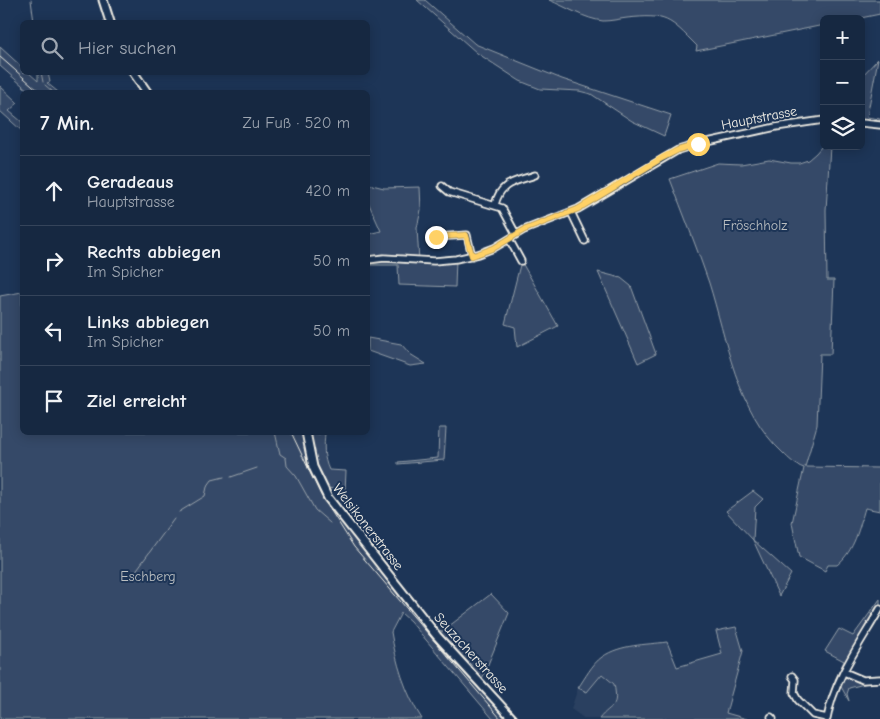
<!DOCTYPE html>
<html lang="de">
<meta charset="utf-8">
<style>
:root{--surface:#162841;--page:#1f3048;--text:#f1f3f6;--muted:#9ea6b1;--line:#35445a}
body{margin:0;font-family:"Comic Neue",sans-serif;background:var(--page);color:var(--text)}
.controls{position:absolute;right:15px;top:15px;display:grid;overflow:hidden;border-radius:8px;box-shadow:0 2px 12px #0003}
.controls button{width:45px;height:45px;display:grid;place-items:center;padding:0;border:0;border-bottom:1px solid var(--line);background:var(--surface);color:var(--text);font:25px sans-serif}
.stop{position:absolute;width:15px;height:15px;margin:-11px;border:4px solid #ffd166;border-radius:50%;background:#fff}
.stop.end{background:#ffd166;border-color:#fff;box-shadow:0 1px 5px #0008}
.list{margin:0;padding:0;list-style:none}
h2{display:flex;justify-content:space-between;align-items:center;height:65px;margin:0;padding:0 20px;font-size:21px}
h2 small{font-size:16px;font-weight:400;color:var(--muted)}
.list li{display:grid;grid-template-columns:32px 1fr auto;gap:15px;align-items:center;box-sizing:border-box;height:70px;padding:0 20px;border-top:1px solid var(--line)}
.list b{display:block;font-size:19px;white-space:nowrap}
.list p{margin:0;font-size:16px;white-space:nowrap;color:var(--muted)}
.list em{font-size:16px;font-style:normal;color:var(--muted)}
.icon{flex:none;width:28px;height:28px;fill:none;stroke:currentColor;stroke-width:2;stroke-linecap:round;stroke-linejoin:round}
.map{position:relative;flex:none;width:880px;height:719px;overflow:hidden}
.search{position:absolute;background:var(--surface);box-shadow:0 2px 12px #0003;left:20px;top:20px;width:350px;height:55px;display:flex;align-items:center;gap:12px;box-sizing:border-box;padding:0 18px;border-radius:8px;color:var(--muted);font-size:19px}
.panel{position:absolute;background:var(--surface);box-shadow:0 2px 12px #0003;left:20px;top:90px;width:350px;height:345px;border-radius:8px}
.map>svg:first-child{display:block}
</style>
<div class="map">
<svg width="880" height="719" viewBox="0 0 880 719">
<rect width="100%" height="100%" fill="#1d3557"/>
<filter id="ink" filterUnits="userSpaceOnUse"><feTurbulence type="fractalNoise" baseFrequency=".02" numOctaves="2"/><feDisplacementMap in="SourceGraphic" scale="10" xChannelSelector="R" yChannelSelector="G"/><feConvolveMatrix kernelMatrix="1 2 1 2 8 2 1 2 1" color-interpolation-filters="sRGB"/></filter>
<g filter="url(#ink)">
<!-- built -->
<path fill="#2a4060" d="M602,673L614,684L616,697L611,709L599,719H585L571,709L578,688L587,692Z"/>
<!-- green -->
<path fill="#354a67" stroke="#949ea8" d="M417,0H425L475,44L562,79L671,115L664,136L632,121L591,94L579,91L540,89L520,81L477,53Z
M549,0H880V14L856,19H824V25L696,51L697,46C669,18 667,14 627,18C619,19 611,21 603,21C585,19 566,7 549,0Z
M0,47L22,67V72L29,73L38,81V73H48L50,82L47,83L58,92H30L0,66Z
M878,59L867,117L880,119V125L861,123V77Z
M0,86L18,103L9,111L22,122V131L0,111Z
M824,138V146H830L826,210L827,280H834L831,354H820L817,425L805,467L880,468V511L865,508C859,528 855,550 837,565H828L825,571L799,557L792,523L804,468C795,465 789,459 783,453C736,410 727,340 709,283C697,248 683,213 670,179L718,163L741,164L769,159L791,163H799L808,160L816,153L822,146Z
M368,184L384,188L420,187L421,210L417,228L419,261L456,259L455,287L399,285L398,265H368V234L381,231L368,202Z
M521,261L558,326L517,347L515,327L505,324Z
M598,272L621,278L631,286L656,354L638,363Z
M22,292V432H310V434L319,435V433H325C324,446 323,457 329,470L346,471L345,492L329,488L328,491L440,633L491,594L509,613L482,679L519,719H493L410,621L401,613L391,632C396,662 405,693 422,719H0V296Z
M368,338L401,344L410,354L426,364L410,366L368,351Z
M439,428H446L444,460L398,464V462L438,458Z
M753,491L763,499L755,507L753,540L791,574L779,596L753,540L726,511Z
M880,599V609L845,672L872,680L868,683L849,688L847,694L849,701L839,683L835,680L844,661L825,651L839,629L853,636Z
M736,627L743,651L726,713L747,719H599C612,703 619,709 614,684L602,674L587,692L578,688C585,678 592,664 602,657C621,644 645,645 667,642L677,667L722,654L716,631Z"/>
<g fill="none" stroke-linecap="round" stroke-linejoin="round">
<!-- stream -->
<path stroke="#9aa2ab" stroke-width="1" d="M31,0L34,22
M41,72L43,82
M45,85L53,92
M275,432L280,454L286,458L287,466L296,476L315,510L330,523
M231,477L257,468
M179,512L205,496L207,487L212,480L224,477
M135,572L174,519"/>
<!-- minor casing -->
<g stroke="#f4f1e8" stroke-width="9">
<path id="minor" d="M861,123L880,125
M442,186L449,192L502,208L516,234
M495,205C500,182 515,182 535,175
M571,212L585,241
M436,237L467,235L472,256
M509,239L521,261
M368,260L384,258L434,261L456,259L478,254L494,248L524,230L578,209L678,150L698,144L776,127L824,120
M844,672L863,680L880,679
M792,676L795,680L794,693L798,700L813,715L827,718
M771,717L773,719
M827,719C834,679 860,644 880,609"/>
</g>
<!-- major casing -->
<g stroke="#f4f1e8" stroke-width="11">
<path id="major" d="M103,0L110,22
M133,72L147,92
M306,432L313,467L328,498L437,636L513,719"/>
</g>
<!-- minor -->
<use href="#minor" stroke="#1d3557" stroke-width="5.5"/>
<!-- major -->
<use href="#major" stroke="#1d3557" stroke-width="7"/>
<!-- rail -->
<path stroke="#f4f1e8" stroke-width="1" d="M0,57L40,92
M291,432L321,495L354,547L501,719"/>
</g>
</g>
<g fill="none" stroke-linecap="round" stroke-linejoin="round" filter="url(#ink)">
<!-- route -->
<path stroke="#ffd166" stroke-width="6" d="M436,237L466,235L472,256L494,248L524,230L578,209L662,158L678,150L698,144"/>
</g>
<g text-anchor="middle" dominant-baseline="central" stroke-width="4" stroke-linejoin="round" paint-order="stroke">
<!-- street labels -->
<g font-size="14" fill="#f4f1e8" stroke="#1d3557">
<text transform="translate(759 118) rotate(-11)">Hauptstrasse</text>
<text transform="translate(368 527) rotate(52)">Welsikonerstrasse</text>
<text transform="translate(471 653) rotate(48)">Seuzacherstrasse</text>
</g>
<!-- park labels -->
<g font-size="14" fill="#bbbfc1" stroke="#1d3557">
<text x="755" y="225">Fröschholz</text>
<text x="148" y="576">Eschberg</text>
</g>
</g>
</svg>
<div class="controls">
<button>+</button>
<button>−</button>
<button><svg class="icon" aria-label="layers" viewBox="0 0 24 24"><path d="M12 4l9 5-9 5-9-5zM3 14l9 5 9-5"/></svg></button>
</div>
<div class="stop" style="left:698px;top:144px"></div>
<div class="stop end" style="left:436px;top:237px"></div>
<div class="search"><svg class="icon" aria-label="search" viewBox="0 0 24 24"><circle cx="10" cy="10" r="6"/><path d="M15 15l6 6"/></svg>Hier suchen</div>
<section class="panel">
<h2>7 Min.<small>Zu Fuß · 520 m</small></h2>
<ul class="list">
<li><svg class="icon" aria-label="ahead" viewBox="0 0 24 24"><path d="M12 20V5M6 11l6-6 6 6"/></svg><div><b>Geradeaus</b><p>Hauptstrasse</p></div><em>420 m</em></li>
<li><svg class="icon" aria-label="right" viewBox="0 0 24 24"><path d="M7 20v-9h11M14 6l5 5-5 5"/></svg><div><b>Rechts abbiegen</b><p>Im Spicher</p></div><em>50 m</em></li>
<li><svg class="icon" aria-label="left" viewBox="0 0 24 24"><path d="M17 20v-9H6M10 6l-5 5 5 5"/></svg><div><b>Links abbiegen</b><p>Im Spicher</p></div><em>50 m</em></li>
<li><svg class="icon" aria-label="arrive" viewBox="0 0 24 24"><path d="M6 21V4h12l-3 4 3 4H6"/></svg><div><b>Ziel erreicht</b></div></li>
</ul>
</section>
</div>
